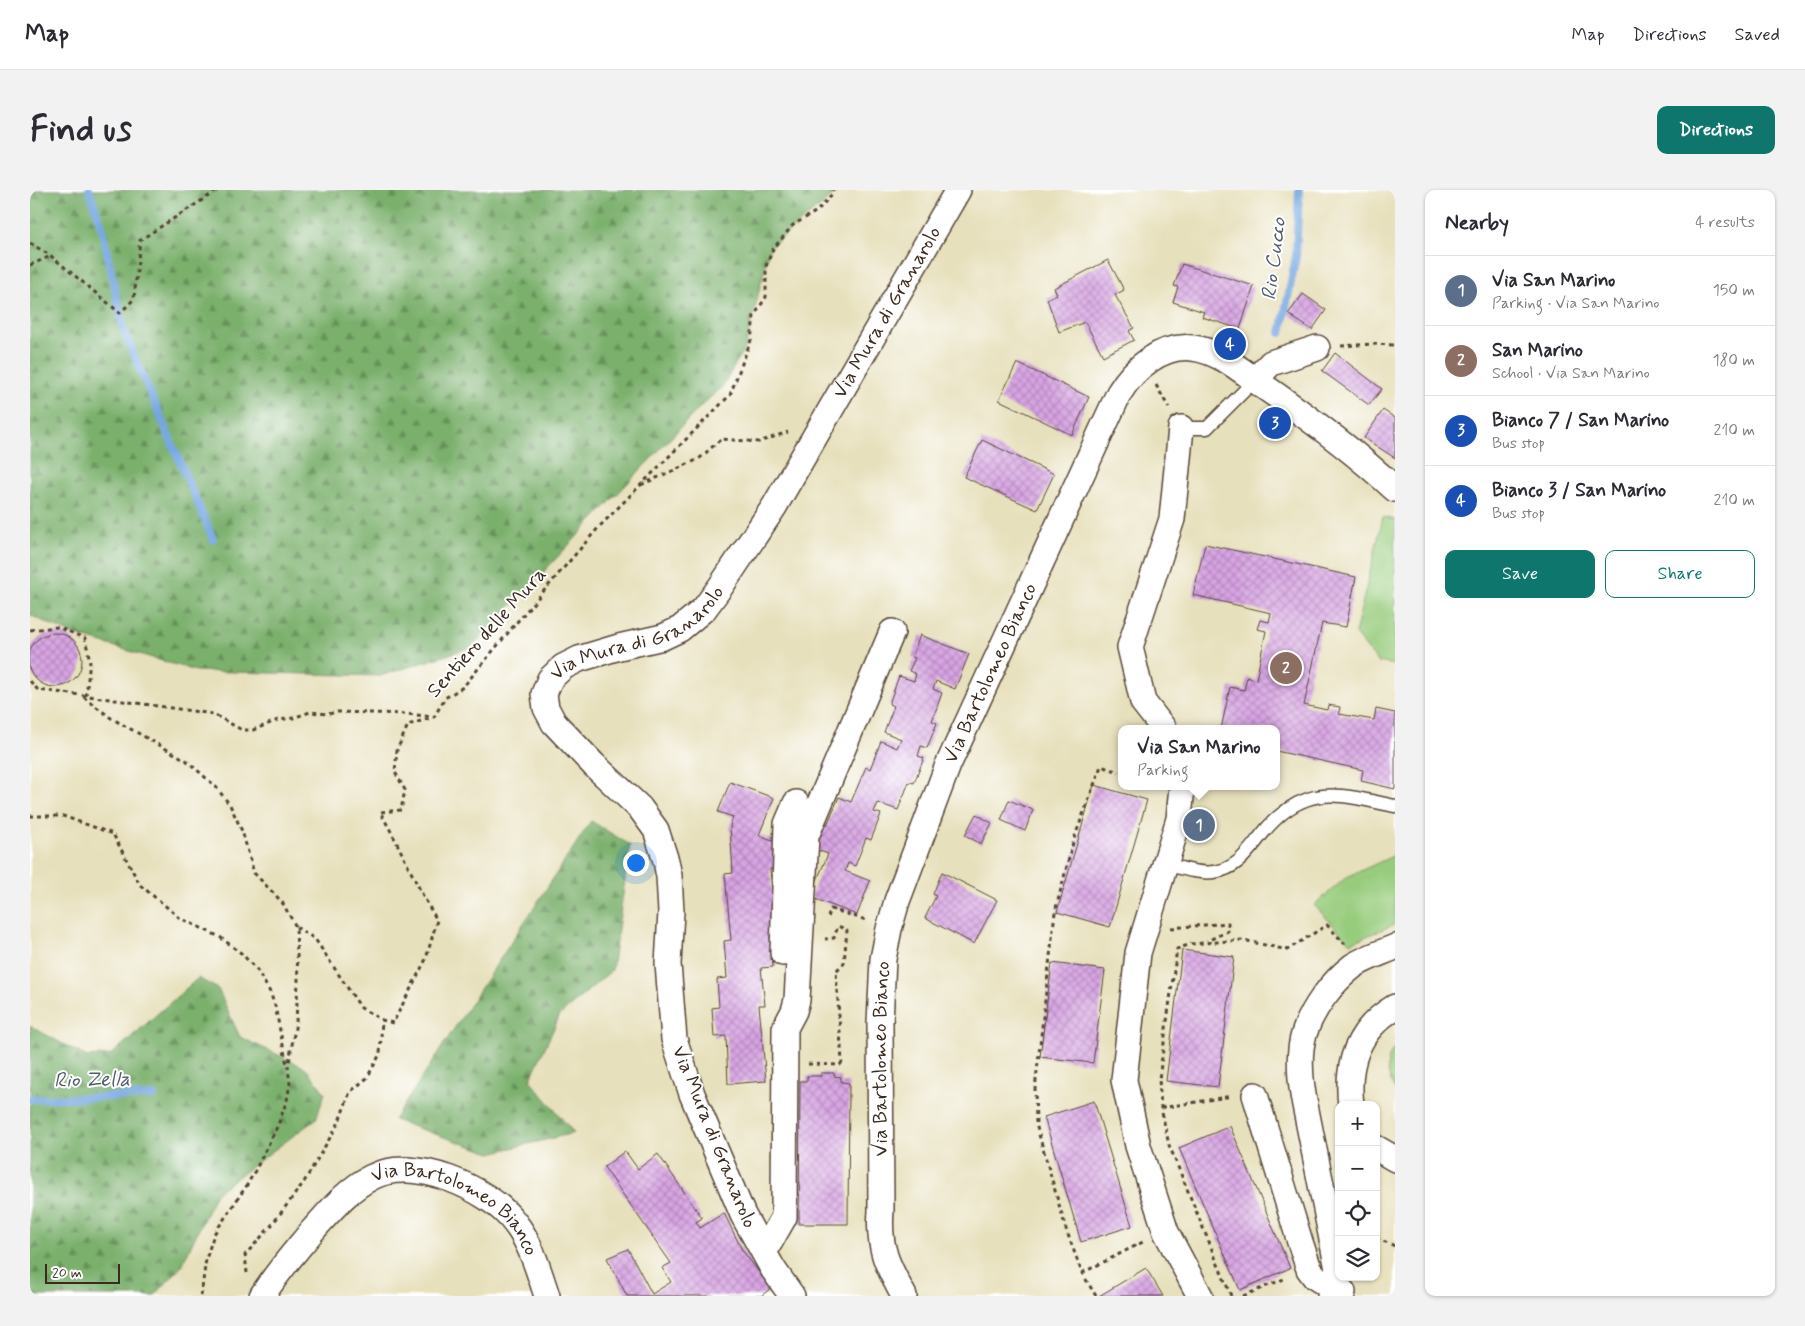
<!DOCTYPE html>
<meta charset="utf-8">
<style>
:root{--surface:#fff;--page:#f2f2f3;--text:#2b2b33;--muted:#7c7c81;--line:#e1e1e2;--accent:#0f766e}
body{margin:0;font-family:Mynerve,sans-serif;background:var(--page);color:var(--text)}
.controls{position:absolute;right:15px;bottom:15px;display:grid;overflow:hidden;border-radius:10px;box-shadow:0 1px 4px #0004}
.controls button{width:45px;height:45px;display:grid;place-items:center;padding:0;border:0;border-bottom:1px solid var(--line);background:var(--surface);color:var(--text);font:25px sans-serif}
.scale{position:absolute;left:15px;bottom:12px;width:75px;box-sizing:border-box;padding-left:5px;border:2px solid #3b2a1e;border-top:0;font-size:14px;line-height:18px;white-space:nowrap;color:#3b2a1e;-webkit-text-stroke:4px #fff;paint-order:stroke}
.you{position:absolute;left:605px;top:672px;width:18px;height:18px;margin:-12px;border:4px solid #fff;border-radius:50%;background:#1a73e8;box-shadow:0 0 0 8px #1a73e833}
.badge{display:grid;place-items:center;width:32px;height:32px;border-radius:50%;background:var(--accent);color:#fff;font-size:16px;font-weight:700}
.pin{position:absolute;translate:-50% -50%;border:2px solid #fff;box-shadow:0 1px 5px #0006}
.popup{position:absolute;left:1088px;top:535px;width:162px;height:65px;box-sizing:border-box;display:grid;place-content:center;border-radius:10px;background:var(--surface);filter:drop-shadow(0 1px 4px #0005);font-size:16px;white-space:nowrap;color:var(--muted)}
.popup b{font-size:19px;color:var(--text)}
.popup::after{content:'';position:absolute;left:50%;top:100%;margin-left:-10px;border:10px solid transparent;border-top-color:var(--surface)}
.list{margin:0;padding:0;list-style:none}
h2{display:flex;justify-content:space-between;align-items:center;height:65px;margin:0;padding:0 20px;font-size:21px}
h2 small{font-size:16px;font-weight:400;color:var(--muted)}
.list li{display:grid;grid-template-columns:32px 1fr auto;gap:15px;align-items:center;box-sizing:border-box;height:70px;padding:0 20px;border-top:1px solid var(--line)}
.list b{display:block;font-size:19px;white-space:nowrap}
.list p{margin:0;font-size:16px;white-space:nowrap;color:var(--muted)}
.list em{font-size:16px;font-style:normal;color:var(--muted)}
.actions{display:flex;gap:10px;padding:15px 20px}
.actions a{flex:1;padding:11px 0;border:1px solid var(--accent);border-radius:10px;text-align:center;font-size:18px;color:var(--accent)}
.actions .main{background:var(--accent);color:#fff}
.icon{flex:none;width:28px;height:28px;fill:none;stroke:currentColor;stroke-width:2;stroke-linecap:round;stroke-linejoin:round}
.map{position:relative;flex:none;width:1365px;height:1106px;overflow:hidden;border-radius:10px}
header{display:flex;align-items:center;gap:30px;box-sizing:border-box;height:70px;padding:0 25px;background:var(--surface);border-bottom:1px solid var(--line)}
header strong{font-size:24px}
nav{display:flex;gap:28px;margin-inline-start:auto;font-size:18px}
.intro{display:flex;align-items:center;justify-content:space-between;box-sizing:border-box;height:120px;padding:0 30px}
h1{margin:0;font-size:35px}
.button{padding:12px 22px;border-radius:10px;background:var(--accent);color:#fff;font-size:18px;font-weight:700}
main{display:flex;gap:30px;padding:0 30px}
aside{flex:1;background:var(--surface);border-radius:10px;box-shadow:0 1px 4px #0004}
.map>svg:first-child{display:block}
</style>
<header>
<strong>Map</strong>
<nav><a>Map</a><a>Directions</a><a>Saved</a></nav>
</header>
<div class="intro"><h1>Find us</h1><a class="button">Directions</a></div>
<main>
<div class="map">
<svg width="1365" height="1106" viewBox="0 0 1365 1106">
<defs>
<pattern id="forest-firs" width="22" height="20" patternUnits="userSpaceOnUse" patternTransform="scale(1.25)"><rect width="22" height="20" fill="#7ab06c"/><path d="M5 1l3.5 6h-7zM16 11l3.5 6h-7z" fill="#658f58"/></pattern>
<pattern id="building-cross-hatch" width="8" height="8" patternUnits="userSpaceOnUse" patternTransform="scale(1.25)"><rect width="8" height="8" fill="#d8a4e4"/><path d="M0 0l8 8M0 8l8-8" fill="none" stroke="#b086b8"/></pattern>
</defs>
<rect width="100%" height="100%" fill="#fff"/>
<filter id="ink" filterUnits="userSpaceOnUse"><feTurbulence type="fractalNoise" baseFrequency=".02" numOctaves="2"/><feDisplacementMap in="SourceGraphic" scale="10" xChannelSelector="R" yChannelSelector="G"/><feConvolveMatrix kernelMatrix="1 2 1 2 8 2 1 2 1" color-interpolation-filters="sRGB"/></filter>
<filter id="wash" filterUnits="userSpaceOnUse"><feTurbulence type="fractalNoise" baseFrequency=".0096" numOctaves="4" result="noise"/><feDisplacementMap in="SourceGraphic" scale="20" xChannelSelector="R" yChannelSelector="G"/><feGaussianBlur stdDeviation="1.12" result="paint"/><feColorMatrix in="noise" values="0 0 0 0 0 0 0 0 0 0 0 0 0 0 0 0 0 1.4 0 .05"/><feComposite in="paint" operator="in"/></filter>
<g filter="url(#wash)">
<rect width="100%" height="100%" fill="#e7e0bc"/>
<!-- green -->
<path fill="#98cc7d" stroke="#6a7b4e" d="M1353,327L1365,330V475L1348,472L1325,444Z
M1365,665V734L1320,753L1284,715L1317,687Z
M1365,857V901C1358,885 1353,872 1365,857Z"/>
<!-- forest -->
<path fill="url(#forest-firs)" stroke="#5a6d45" d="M0,0H810L740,57L715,158L692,197L672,215L442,457L350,486L166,481L39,443L0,425Z
M561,631L600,655L582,780L530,825L500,890L544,943L461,963L364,930Z
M168,788L188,799L210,847L276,878L295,903L286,929L186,1003L151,1077L124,1106H0V836L57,867L81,865Z"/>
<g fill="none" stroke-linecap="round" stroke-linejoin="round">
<!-- stream -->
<path stroke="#74a6df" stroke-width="8" d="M59,0L71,34L94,142L183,349
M1251,143L1266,66L1269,0
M0,909L124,906"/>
</g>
<g id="blocks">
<!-- building -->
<path fill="url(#building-cross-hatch)" d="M1078,70L1094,100L1085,105L1104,138L1099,141L1104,150L1073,166L1055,132L1029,142L1017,109L1027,104L1024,98Z
M1152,74L1224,96L1210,139L1172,127L1174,122L1143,112L1148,97L1144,96Z
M1273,104L1296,120L1282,140L1258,124Z
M1305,163L1352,199L1339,215L1292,181Z
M987,173L1059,207L1042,245L969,210Z
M1353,220L1365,228V268L1334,248Z
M952,250L1024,284L1007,320L934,287Z
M1175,354L1326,387L1316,437L1292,433L1274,515L1297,520L1298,515L1310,517L1309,524L1344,530L1346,519L1365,523V599L1331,591L1333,580L1246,561V539H1191L1200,497L1214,500L1217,487L1226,490L1236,441L1227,439L1230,430L1239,432L1241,423L1163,405Z
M-2 470a27 27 0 1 1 54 0a27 27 0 1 1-54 0Z
M890,445L939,464L925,499L906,491L903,499L912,503L902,531L907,533L897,558L891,556L888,566L894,568L884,593L879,592L868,620L848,613L844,622L851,624L841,650L836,648L825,676L818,673L815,681L840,691L827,725L780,707L798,664L782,658L793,633L797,635L809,607L821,612L836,577L840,579L851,551L867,558L871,549L854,542L864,516L859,514L869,486L884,491L886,484L879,481L885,468L882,467Z
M700,592L744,608L729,645L745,651L747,679H740L746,746H740L743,777L731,778L735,815H729L736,891L698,894L696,846L684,847L682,818L689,817L687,789L697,788L694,751L701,750L695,684L703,683L700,636L703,627L688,622Z
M1064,595L1117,610L1080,737L1027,722Z
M979,610L1003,620L995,641L971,630Z
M946,624L962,633L951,654L935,645Z
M912,682L967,710L944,754L895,728L906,706L903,704Z
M1152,760L1204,767L1188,897L1136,891Z
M1022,773L1075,780L1063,873L1010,867Z
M791,883H804V886L811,887V892L819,893L818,1034H769L770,891H777V886H791Z
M1064,911L1102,1036L1051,1052L1014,927Z
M1200,936L1260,1078L1210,1100L1149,958Z
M595,961L608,979L628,964L672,1028L666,1032L670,1038L694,1023L712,1060L741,1098L731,1106H597L577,1068L598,1059L622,1104L641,1092L632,1078L641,1073L574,977Z
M1116,1078L1133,1106H1069Z"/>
</g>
</g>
<g filter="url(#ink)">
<use href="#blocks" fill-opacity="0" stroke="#554536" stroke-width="1"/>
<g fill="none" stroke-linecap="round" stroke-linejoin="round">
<!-- lane casing -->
<g stroke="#554536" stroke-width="15">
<path id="lane" d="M1151,238H1177L1225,190
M1135,674C1151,678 1168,684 1184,682C1208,679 1219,660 1233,643C1245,628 1260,615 1278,609C1306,600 1337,611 1365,616"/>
</g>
<!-- street casing -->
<g stroke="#554536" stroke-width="28">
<g id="street">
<path d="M1225,190L1241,173L1287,158"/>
<path d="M1134,539L1113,512L1100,457L1142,329L1151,238"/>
<path d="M1152,596L1149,629L1108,763L1094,890L1108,956L1136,1042L1170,1106"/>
<path d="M753,763L757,634L766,613"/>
<path d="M1225,905L1270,1052L1279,1079L1285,1087L1293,1092L1302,1091L1313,1102"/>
<path d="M1321,915C1316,873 1328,839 1365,817"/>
<path d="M1346,958L1365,969"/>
<path d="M734,1062L754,1027L755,838L764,821L767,810L776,646L862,442"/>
<path id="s1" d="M232,1106C247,1082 265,1062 283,1040C301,1020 318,999 342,987C383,965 459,998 485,1033C501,1053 509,1082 517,1106"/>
<path id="s2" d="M762,1106L743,1079L713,1025L662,904L644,849L638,774L641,722L639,686L636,671L626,640L610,618L564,575L524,533L516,518L514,504L520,489L533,477L549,469L589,457L633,447L650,439L674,419L691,396L744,317L928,0"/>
<path id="s3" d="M874,1106C857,1075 848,1058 851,1021L850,833L853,769L859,739L867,711L918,575L1089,203C1104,178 1132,154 1163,158C1189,161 1212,181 1233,196C1278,227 1324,261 1365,299"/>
<path d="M1300,1106L1302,1091L1307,1086L1308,1079L1273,905C1270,885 1268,863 1274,844C1282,819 1302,792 1323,776C1335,768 1351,763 1365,757"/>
</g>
</g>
<!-- path -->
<path stroke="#554536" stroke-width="3" stroke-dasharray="4 4" stroke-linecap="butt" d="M0,53L21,66L90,123L104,109L110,50L188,0
M0,75L21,66
M1311,156L1342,154L1365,155
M1126,195L1139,218
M611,295L669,269L691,249L729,252L758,242
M0,440L27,437L55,448L60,471L56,506
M0,491L8,500L51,505
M0,626H33L83,644L110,695L150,728L190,747L211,763L227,780L240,802L245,816L257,875
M798,727L801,719L836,730
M266,737L285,749L331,818L352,830
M1141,738L1198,733V741L1177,751
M778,874L810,875L812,872L806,781L814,773L817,740L808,736L804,748L795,749
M1131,918L1202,906
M1346,1048L1365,1056
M217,1083L215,1065L241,1036L274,992L308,934L320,902L337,888L350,864L352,830L363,833L396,769L407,730C385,695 371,657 350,622L371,620L375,600L365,582L367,560L378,535L401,528
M1052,1083L1113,1052
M171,1106L176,1069L184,1044L217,995L226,979L248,935L257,910L260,894L258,878L266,832L268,791L266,737L252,712L224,683L212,641L200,615L186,597L156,570L81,528L51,505L183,524L212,540H223L248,530L263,528L280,522L298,524L307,522L377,524L404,527L415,508L433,497L487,432L569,337L700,205L721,150L724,126L736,107V76L743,59L763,35L787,21L802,4L803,0
M1066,1106L1052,1083L1036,1039L1006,934L1005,899L1025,722L1044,649L1071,576L1089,582
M1201,1106L1139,955L1131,918L1129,889L1147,759L1161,754L1213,750L1257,760L1297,735L1315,754
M1213,1106L1256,1088"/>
<!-- lane -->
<use href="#lane" stroke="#fff" stroke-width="12"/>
<!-- street -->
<use href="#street" stroke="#fff" stroke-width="25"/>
</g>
</g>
<g text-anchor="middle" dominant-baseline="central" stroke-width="4" stroke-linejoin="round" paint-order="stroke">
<!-- street labels -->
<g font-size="20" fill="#3b2a1e" stroke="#fff">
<text stroke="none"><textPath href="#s2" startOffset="1212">Via Mura di Granarolo</textPath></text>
<text stroke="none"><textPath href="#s2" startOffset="792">Via Mura di Granarolo</textPath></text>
<text transform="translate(457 443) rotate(-48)">Sentiero delle Mura</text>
<text stroke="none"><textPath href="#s3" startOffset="648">Via Bartolomeo Bianco</textPath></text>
<text stroke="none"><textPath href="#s3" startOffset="242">Via Bartolomeo Bianco</textPath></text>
<text transform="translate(684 947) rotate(68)">Via Mura di Granarolo</text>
<text stroke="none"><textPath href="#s1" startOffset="261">Via Bartolomeo Bianco</textPath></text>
</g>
<!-- water labels -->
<g font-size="21" font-style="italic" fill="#525c6b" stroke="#fff">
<text transform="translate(1244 69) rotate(-83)">Rio Cucco</text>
<text transform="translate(62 890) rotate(-1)">Rio Zella</text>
</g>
</g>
</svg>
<div class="controls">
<button>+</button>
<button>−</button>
<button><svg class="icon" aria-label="locate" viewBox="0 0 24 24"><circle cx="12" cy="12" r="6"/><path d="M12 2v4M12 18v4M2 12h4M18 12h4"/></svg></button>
<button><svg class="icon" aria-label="layers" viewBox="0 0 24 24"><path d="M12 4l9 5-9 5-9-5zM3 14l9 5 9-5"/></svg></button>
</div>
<div class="scale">20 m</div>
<div class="you"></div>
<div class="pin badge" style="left:1169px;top:635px;background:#5c6f8a">1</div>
<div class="popup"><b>Via San Marino</b>Parking</div>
<div class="pin badge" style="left:1256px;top:478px;background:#8d6e63">2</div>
<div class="pin badge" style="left:1245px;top:233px;background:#1a4fb4">3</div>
<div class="pin badge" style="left:1200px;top:154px;background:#1a4fb4">4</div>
</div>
<aside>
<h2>Nearby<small>4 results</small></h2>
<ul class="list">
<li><span class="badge" style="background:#5c6f8a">1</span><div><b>Via San Marino</b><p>Parking · Via San Marino</p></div><em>150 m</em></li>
<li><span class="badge" style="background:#8d6e63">2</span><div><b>San Marino</b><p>School · Via San Marino</p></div><em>180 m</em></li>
<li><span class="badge" style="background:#1a4fb4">3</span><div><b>Bianco 7 / San Marino</b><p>Bus stop</p></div><em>210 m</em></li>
<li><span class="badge" style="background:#1a4fb4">4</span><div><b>Bianco 3 / San Marino</b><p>Bus stop</p></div><em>210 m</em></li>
</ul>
<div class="actions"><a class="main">Save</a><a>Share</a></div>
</aside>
</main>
